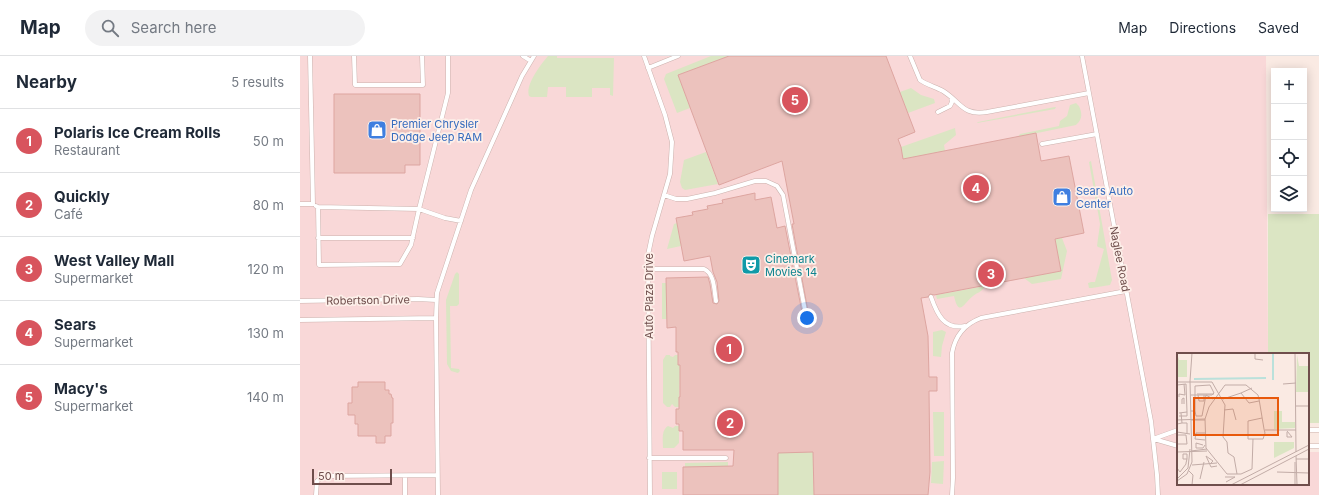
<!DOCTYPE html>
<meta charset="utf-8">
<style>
:root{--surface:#fff;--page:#f2f2f3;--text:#1f2937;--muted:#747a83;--line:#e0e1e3;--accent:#d8545d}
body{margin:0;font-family:Inter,sans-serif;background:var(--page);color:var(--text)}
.controls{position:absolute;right:12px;top:12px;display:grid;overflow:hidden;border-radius:0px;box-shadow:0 2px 10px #0003}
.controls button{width:36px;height:36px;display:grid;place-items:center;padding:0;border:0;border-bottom:1px solid var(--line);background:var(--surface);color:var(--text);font:20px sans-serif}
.scale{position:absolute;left:12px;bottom:10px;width:80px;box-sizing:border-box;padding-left:4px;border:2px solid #6f4e4c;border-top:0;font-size:11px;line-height:14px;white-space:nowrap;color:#6f4e4c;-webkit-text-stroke:3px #fdefe9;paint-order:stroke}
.you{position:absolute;left:507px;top:262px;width:14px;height:14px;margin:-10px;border:3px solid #fff;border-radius:50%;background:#1a73e8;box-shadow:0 0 0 6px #1a73e833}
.badge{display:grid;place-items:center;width:26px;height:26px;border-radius:50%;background:var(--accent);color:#fff;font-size:13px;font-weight:700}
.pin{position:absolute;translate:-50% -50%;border:2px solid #fff;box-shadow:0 1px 4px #0006}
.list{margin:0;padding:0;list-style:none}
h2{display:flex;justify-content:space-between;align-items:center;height:52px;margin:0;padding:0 16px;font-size:17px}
h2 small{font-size:13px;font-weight:400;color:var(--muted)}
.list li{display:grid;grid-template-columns:26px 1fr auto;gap:12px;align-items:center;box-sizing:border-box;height:64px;padding:0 16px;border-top:1px solid var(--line)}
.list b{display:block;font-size:15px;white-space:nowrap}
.list p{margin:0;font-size:13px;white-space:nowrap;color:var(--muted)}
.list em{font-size:13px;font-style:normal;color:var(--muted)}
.icon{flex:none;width:22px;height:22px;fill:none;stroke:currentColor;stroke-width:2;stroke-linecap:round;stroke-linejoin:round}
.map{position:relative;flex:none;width:1019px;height:439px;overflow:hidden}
header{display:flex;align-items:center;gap:24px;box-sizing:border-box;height:56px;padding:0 20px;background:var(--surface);border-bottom:1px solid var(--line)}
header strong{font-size:19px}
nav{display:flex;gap:22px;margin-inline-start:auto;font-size:14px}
.search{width:280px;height:36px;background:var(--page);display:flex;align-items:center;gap:10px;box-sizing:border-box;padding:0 14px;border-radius:22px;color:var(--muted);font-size:15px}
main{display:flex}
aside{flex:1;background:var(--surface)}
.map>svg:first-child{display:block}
</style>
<header>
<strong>Map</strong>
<div class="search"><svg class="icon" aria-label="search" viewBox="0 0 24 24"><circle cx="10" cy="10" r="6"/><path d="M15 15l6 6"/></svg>Search here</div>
<nav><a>Map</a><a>Directions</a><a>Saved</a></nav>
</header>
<main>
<aside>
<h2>Nearby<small>5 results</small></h2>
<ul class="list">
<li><span class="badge">1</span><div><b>Polaris Ice Cream Rolls</b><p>Restaurant</p></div><em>50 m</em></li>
<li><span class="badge">2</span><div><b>Quickly</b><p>Café</p></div><em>80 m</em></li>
<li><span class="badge">3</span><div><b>West Valley Mall</b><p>Supermarket</p></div><em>120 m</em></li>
<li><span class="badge">4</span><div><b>Sears</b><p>Supermarket</p></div><em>130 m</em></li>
<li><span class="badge">5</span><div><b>Macy's</b><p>Supermarket</p></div><em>140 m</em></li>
</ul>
</aside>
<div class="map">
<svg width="1019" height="439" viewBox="0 0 1019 439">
<rect width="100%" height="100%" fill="#faeae3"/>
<!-- commercial -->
<path fill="#f9d8d8" d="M0,0H966L968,298H878V428H1008V396H1019V439H0Z"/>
<!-- green -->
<path fill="#dbe5c3" d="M248,0H257V2H314L313,40L310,39V32H292V41H266V31H248L247,41H231L229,40C225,29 241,8 248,0Z
M411,0H429L378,19L390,52L377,57L364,23L366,18Z
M611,32L621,39L634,43L635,47L608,57L600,36Z
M776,47L779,50C782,57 783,63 776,69L718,81L720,78L759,70L760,65L767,60L770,49Z
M755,51H756L755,53L677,67L678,66Z
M655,72L656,79L644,89L645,95L603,103L601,91Z
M406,96L418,128L385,134L382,132L380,126L384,104Z
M791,105L812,224L810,229L792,232H789L788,227L791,226H795L804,193L798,191L797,190L800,168L789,106Z
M968,158H1019V367H1008V298H968Z
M377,167L381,190L367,193L374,168Z
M762,182L767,195L761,223L732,228L724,222L761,215L755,183Z
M157,216L159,218V248L157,250H150L151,312L159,313L160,315L158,317L151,315L147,308L146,244L155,218Z
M362,227H367V263H362Z
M685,230C680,238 679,235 673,240C664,247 659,262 654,240L637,243L636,239Z
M642,274L646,276L642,290L641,301L633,300V276Z
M366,299H370V300L373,301L375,299H378V309H380L379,351H375L372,348L370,351H367L363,347V304Z
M633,356H644V400H634Z
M368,370L373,372L375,370H379V387L374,392H363C363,385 361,374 368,370Z
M478,396H513L514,439H478Z
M644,405L643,428L631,427L632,406Z
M428,406V410L385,411V407Z
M362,416H377V433H362Z"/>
<!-- building -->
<path fill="#ecc2bd" stroke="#dda5a0" d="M429,0H586L615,76L598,83L601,91L603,103L736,77L741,105L769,100L784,177L755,183L761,215L634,239L630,238L628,241L621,242L628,280L629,321H637V335H629L630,416L628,439H514L513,396L478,397V439H383V411L433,410L434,394H383V375H379V368H376V353H379V341H380V309H378V296H376V271L367,272L366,222L408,221L410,228L413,247L417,248L419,245L417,226L413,216L410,200L384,205L376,162L393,159L392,156L408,153L407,150L423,147L422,144L455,137V144L471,141L477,172L485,170L504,266L507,268L510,266L492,168H494L482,105L419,129L378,19Z
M34,38H120V109H105V117H34Z
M58,326H85V334H89V338H91L92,342H93V367H91V380H85V387H76V380H58V368H55V359H48V347H52V331H58Z"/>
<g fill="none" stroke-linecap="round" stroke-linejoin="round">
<!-- lane casing -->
<g stroke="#ccb2ae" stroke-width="5">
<path id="lane" d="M54,0L55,29H123L122,0
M223,0L231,5
M344,0L365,59L372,86L370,118L352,180L348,199L350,439
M610,0L620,24C627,29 636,31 643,35C661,46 662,60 687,56L789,37
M782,0L851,365L857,419L858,439
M348,12L378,0
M638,56L650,50L652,46L651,41
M742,88L797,78
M364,139L376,143H387L415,137L455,125H466L477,130L483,139L507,265
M0,148H13L10,0
M16,150L18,151L119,153L145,162L161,165
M18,151L19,209L100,208L111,189L119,153L148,37V0
M18,182H113
M348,213H404C415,218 414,235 416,245
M631,241C637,258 644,274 665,270
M0,245L118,243L136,244
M0,264L136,262
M1008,374H1019
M853,383L878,374
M854,383L878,390
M1008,390H1019
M349,402H426
M105,420V439
M16,439L17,425L21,422L26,420L137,419
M138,439L136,262L137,237L171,134L222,20L234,0
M652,439L653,422L652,297C655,280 665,268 681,262L826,235"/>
</g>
<!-- lane -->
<use href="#lane" stroke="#fff" stroke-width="4"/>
</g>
<!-- icons -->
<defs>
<g id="shop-square" transform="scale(1)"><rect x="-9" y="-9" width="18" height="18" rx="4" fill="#3f7fe0" stroke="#fdefe9"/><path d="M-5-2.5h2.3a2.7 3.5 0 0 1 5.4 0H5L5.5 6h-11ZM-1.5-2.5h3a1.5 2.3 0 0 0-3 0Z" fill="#fff"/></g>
<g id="theatre-square" transform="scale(1)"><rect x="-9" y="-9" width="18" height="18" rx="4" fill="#0f9aa8" stroke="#fdefe9"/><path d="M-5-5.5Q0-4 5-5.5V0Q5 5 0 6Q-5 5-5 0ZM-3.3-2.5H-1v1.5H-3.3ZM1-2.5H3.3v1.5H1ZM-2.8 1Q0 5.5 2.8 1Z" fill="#fff"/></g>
</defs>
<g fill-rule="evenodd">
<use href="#shop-square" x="77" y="74"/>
<use href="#shop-square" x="762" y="141"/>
<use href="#theatre-square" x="451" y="209"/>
</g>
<g text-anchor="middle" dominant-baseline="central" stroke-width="3.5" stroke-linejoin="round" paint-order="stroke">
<!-- shop labels -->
<g font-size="11" fill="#366cbe" stroke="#fdefe9" text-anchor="start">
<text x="91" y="68">Premier Chrysler<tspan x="91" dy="13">Dodge Jeep RAM</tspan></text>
<text x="776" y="135">Sears Auto<tspan x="776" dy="13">Center</tspan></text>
</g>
<!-- culture labels -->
<g font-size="11" fill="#0d838f" stroke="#fdefe9" text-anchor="start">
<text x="465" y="203">Cinemark<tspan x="465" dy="13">Movies 14</tspan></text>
</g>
<!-- street labels -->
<g font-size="11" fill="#6f4e4c" stroke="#fdefe9">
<text transform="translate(820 203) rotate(79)">Naglee Road</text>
<text transform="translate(349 240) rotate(-90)">Auto Plaza Drive</text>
<text transform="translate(68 244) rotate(-1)">Robertson Drive</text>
</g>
</g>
<!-- overview -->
<g transform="translate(877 297)">
<rect width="132" height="132" fill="#faeae3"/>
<path d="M0,0L2,7H10V24H0ZM120,2L122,13H132V39H119ZM97,58H105V69H118V75L97,76ZM97,89H117V95L97,105Z" fill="#dbe5c3"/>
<path fill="none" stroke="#bae1db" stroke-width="2" d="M17,26L89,25M96,27V0"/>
<path fill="none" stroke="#c2aca7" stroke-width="1" d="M78,0V6L86,7M118,0L119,99M13,28L15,0M0,29H35M35,29L48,52L46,84L50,89L51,100L57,104L60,121M106,31L119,30M0,32L9,31L10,59M64,40L75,35M20,41H37M14,42H35L37,40L33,32L18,33V58H14M21,42L22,48H27V42M2,44V41L8,42L7,31M46,46L64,40L72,50L82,48M5,51V46L7,45V51M119,53H132M47,57L56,56L59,67M18,58L19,63H25L29,42L36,46M2,60L10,59V63H2M0,67L28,66M14,67H28M5,70H10V80M0,71L5,70L4,60M88,77H119M110,78L115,84H110V79M0,79L13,81M28,80H19L18,86L28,87M0,82H9L10,91H0M76,86L75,116L64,121H50L29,95L28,66L32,54L48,32H69L81,42L82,46L87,76L88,80L86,86H71V68L85,65M26,92L19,90V95H26L28,92M14,98L30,96M0,99L30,98M119,103L120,132M119,106H132M118,109V132M34,110L36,108L29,103L34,114L40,113M15,112L40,110M0,115L3,119L9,111V110L10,106V101H6V106H10M12,118L16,122L15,132M100,119L132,120M48,124H58L49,129M0,126L11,115L13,96M23,126L27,109M0,128L10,121L15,109L13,28M54,132L132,92M63,132L132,96"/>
<path fill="#e8590c" fill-opacity="0.15" stroke="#e8590c" stroke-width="2" d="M17,45H101V82H17Z"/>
<rect width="132" height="132" fill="none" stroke="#6f4e4c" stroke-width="2"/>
</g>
</svg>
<div class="controls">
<button>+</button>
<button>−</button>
<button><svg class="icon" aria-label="locate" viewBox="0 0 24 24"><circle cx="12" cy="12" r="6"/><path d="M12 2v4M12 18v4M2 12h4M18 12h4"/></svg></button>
<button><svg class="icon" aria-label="layers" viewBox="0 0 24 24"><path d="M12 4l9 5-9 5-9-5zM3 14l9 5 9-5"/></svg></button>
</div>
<div class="scale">50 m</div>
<div class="you"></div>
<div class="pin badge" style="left:429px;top:293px">1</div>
<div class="pin badge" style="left:430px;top:367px">2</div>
<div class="pin badge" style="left:691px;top:218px">3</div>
<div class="pin badge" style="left:676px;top:132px">4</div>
<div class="pin badge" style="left:495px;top:44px">5</div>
</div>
</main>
